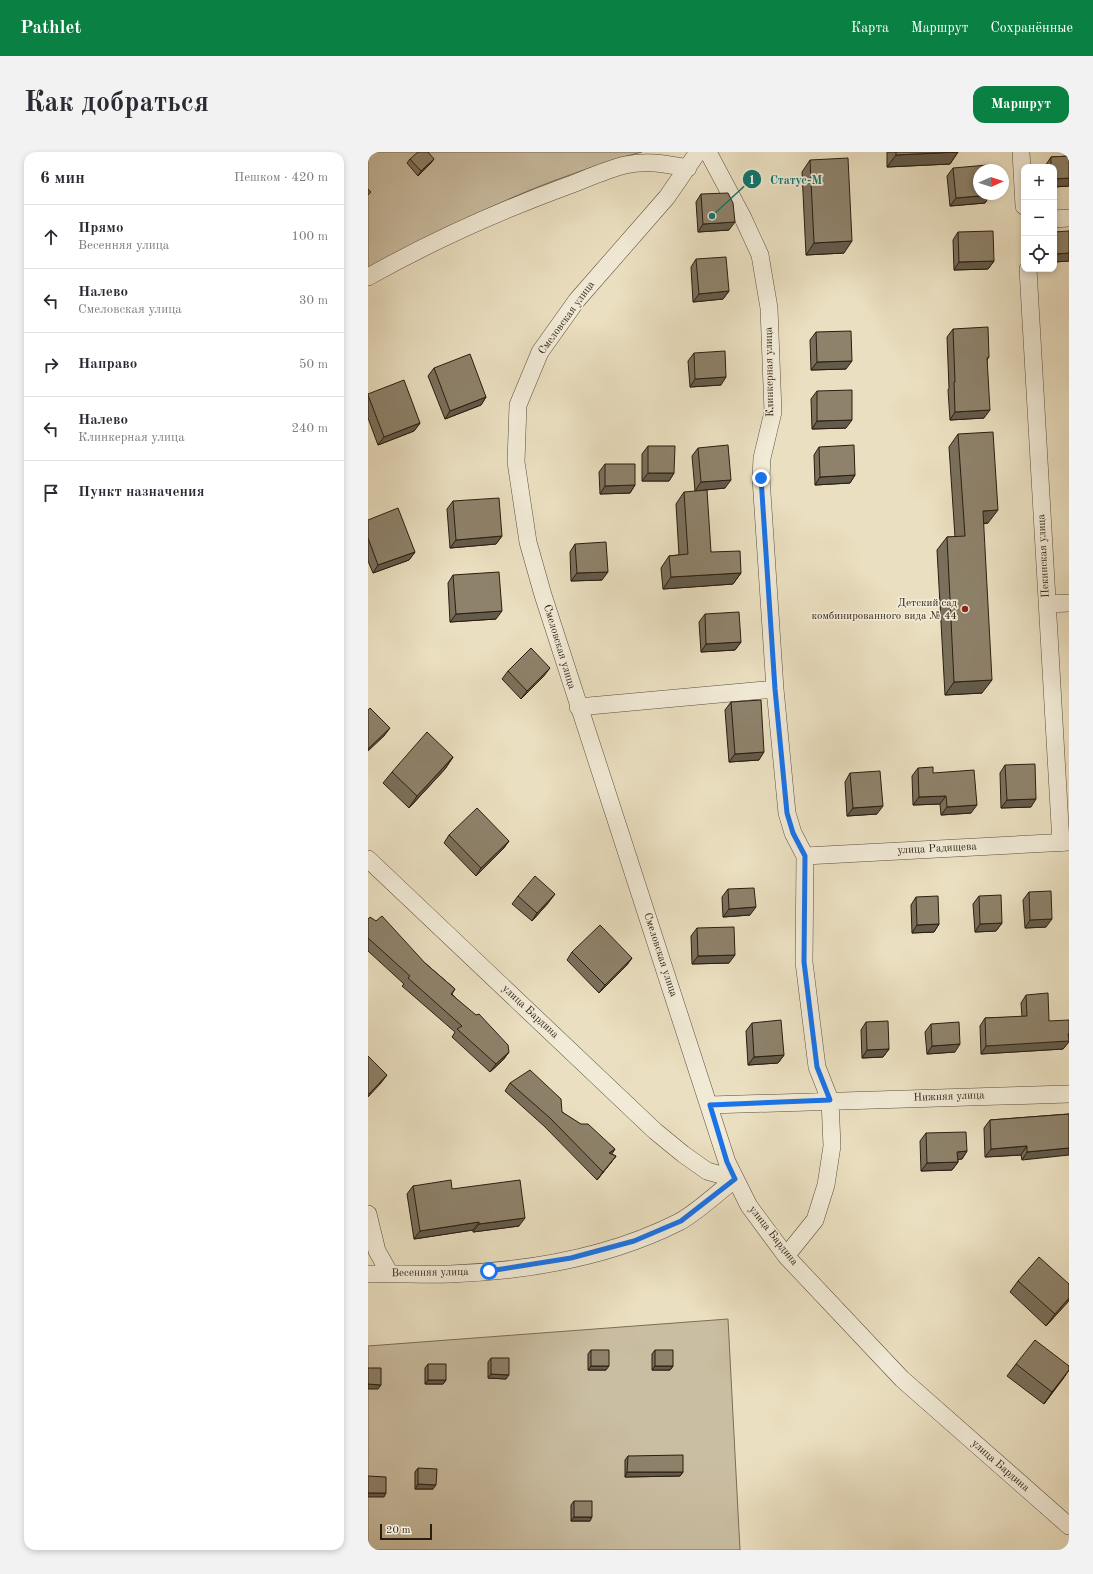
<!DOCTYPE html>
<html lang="ru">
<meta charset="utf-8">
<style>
:root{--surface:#fff;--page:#f2f2f3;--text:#2b2b33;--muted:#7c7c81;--line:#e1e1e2;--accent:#0b8043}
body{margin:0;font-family:"Old Standard TT",serif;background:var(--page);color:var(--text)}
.controls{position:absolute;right:12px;top:12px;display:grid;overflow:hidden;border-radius:8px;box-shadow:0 2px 6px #0003}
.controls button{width:36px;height:36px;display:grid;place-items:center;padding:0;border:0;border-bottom:1px solid var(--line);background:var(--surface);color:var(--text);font:20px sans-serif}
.compass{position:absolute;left:605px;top:12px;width:36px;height:36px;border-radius:50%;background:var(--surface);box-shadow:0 2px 6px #0003;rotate:87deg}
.scale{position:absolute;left:12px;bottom:10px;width:52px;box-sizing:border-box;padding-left:4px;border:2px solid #2b1d0f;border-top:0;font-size:11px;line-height:14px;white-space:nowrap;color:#2b1d0f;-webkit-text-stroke:3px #f1ead6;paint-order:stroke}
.stop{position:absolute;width:12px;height:12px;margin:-9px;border:3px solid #1a73e8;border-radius:50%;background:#fff}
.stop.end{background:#1a73e8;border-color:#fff;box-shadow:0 1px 4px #0008}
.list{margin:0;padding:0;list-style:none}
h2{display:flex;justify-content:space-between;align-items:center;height:52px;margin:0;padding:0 16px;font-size:17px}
h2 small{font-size:13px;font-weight:400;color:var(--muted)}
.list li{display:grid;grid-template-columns:26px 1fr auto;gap:12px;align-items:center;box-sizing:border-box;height:64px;padding:0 16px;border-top:1px solid var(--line)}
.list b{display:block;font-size:15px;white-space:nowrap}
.list p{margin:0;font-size:13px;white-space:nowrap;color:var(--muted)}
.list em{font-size:13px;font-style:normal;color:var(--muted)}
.icon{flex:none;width:22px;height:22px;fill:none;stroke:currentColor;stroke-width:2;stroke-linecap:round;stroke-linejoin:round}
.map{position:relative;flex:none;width:701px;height:1398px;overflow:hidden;border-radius:12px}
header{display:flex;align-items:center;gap:24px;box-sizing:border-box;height:56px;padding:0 20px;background:var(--accent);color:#fff}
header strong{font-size:19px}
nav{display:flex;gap:22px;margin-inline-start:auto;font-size:14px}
.intro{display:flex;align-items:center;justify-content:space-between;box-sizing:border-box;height:96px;padding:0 24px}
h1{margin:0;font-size:28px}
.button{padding:10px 18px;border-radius:12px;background:var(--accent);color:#fff;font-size:14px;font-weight:700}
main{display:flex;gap:24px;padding:0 24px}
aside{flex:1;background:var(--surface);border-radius:12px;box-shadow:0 2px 6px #0003}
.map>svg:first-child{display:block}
</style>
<header>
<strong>Pathlet</strong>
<nav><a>Карта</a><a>Маршрут</a><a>Сохранённые</a></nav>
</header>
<div class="intro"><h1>Как добраться</h1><a class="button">Маршрут</a></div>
<main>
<aside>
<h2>6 мин<small>Пешком · 420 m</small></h2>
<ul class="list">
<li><svg class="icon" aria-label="ahead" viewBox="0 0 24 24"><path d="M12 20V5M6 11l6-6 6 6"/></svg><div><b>Прямо</b><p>Весенняя улица</p></div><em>100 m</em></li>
<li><svg class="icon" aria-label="left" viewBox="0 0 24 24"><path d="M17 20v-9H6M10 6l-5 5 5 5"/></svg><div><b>Налево</b><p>Смеловская улица</p></div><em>30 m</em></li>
<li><svg class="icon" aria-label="right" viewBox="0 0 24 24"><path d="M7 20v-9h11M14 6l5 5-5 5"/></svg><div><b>Направо</b></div><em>50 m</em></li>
<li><svg class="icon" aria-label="left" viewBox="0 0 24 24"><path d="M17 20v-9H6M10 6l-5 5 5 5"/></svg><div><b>Налево</b><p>Клинкерная улица</p></div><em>240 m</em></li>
<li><svg class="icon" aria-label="arrive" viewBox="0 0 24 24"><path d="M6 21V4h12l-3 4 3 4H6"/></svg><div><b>Пункт назначения</b></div></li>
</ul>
</aside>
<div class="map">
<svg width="701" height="1398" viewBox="0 0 701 1398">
<rect width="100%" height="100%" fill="#eadfc0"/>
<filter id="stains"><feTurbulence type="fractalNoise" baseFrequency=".005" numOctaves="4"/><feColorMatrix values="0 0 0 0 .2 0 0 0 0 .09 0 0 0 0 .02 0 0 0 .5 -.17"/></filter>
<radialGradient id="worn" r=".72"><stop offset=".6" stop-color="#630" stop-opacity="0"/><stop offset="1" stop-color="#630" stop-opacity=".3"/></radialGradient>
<!-- green -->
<path fill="#cabea2" stroke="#7a6e58" d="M0,0H274C253,5 233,12 213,19C139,44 70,80 0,117Z
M360,1167L372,1398H0V1194Z"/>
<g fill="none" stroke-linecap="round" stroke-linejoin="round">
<!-- minor casing -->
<g stroke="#5b4e3b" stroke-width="18">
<path id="minor" d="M330,0L299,45L209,148L172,200L150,253L148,310L160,390L175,443L359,1010L381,1054L418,1104L534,1227L701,1374
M340,0L375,66L392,103L401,156L405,260L394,306L393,326L407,537L419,661L425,681L437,704L436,810L449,915L462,948L464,994L458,1033L447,1068L418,1104
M653,0L656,54
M686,67L701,66
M660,117L693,691
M0,125C64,89 131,59 199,34C218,27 237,18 257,13C279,8 298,12 320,16
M679,452L701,451
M210,555L407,537
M437,704L701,690
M0,707L287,979L315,1002L339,1019L367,1027
M342,953L701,942
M0,1062L9,1099L22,1122
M0,1122C27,1121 55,1123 82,1122C159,1119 242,1105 311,1070C327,1062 352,1039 367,1027"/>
</g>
<!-- minor -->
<use href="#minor" stroke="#f1ead6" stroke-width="17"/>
</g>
<!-- wall -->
<path fill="#7a705c" stroke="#2b1d0f" d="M519,0H590L582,12L519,15Z
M701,4V34L686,35V15H677V14L683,5Z
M42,7L63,11L50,24L39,11Z
M442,8L476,101L438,103L434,20Z
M585,16L622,43L617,51L582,54L579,24Z
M333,42L361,78L330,80L328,50Z
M701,79V109L686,110V85Z
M590,80L626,109L620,117L586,118L585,88Z
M328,107L361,139L355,147L325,150L323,115Z
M585,177L621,205L619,208L616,266L582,268L580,238L581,236L579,185Z
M448,180L478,217L443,218L442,188Z
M326,201L353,233L322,235L320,209Z
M66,216L118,245L113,253L77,267L60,224Z
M449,239L478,276L444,277L443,247Z
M0,242L52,271L46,279L10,293L0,266Z
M590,282L620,371L615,372L614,541L577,543L569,398L579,385H587L581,295Z
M280,294L306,321L301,329H274V302Z
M451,295L487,323L482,331L447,333L446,303Z
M330,296L357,336L327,339L324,304Z
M237,312L267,333L262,341L232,342L231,320Z
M316,340L343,400L373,421L365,432L295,437L293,416L301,404L311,403L308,352Z
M85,349L134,384L128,392L82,396L79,357Z
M0,368L47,400L41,408L5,421L0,409Z
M207,392L234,428L203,429L202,400Z
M85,423L128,467L82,470L80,431Z
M337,462L373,490L367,498L333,500L331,470Z
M140,519L176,524L153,547L134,527Z
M363,550L391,608L361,610L357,558Z
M85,605L77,617L41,656L15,631L24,620Z
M637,613L663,655L633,656L632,621Z
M550,616L603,661L573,663L572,652L545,653L544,624Z
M482,621L509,662L479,664L477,630Z
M81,683L141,689L135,697L108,724L76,691Z
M360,737L382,763L355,765L354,745Z
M661,740L678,775L657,776L655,748Z
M150,744L181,750L164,769L144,752Z
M611,744L634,771L628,779L607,780L605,752Z
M548,745L571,772L566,780L544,781L543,753Z
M0,767L57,811L87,837L84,842L141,900L135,908L122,920L84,885L87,880L34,834L36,832L0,799Z
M329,776L361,811L324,812L323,784Z
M204,800L264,806L258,814L231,841L199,808Z
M658,843L700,890L695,897L613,902L612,874L617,866L654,865L653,851Z
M498,870L521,897L515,905L494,906L493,878Z
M384,871L416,903L410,911L380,913L378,879Z
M563,872L587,900L559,902L557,880Z
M142,931L194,960L247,997L243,1002L248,1004L229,1028L176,974L137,939Z
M701,962L654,1008L653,1003L617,1005L616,976L622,968Z
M558,981L599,999L594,1007H590V1010L584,1018L553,1019L552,989Z
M45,1034L84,1037L151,1074L105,1080V1078L46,1087L39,1042Z
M650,1129L701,1132V1148L678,1174L642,1140Z
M223,1198L238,1218H220V1202Z
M287,1198L305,1214L302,1218H284V1202Z
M123,1206L138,1227L120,1226V1210Z
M60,1212L78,1228L75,1232H57V1216Z
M648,1212L701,1218L676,1252L639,1224Z
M260,1304L315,1320L312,1324L257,1325V1308Z
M50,1316L65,1337H47V1320Z
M206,1349L222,1369H203V1353Z"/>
<!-- shaded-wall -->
<path fill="#635b4b" stroke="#2b1d0f" d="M590,0L582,12L519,15L528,3Z
M66,7L63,11L50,24L53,19Z
M701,26V34L686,35V27Z
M622,43L617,51L582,54L588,46Z
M367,70L361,78L330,80L335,72Z
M484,89L476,101L438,103L446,91Z
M701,101V109L686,110V104L687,102Z
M626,109L620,117L586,118L591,110Z
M361,139L355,147L325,150L331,142Z
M484,209L478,217L443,218L449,210Z
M358,225L353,233L322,235L327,227Z
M118,245L113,253L77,267L82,259Z
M622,258L616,266L582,268L587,260Z
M484,268L478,276L444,277L449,269Z
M52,271L46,279L10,293L16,285Z
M280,321H306L301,329H274Z
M487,323L482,331L447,333L452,325Z
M363,328L357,336L327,339L333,330Z
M267,333L262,341L232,342L237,334Z
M630,358L620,371L605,372L615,359Z
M134,384L128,392L82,396L88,388Z
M47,400L41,408L5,421L10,413Z
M240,420L234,428L203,429L209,421Z
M373,421L365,432L295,437L303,425Z
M134,459L128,467L82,470L88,462Z
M373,490L367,498L333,500L338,492Z
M182,516L176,524L153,547L159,539Z
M624,528L614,541L577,543L586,530Z
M22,576L16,584L0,599V597Z
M396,600L391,608L361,610L367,602Z
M85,605L77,617L41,656L49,644Z
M578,644L572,652L545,653L551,645Z
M668,647L663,655L633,656L639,648Z
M609,653L603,661L573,663L579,655Z
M515,654L509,662L479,664L485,656Z
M141,689L135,697L108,724L113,716Z
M187,742L181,750L164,769L169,761Z
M388,755L382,763L355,765L361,757Z
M684,767L678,775L657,776L662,768Z
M634,771L628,779L607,780L612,772Z
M571,772L566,780L544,781L549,773Z
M367,803L361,811L324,812L330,804Z
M264,806L258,814L231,841L237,833Z
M701,882V890L695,897L613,902L618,894Z
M592,892L587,900L559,902L564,894Z
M521,897L515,905L494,906L499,898Z
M141,900L135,908L122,920L128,912Z
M416,903L410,911L380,913L386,905Z
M19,923L13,931L0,945L1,942Z
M659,994L653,1003L617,1005L623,997Z
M701,996V1003L654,1008L659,1000Z
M247,997L242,1005L241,1001Z
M599,999L594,1007L584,1008L589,1000Z
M248,1004L242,1012L229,1028L235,1020Z
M590,1010L584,1018L553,1019L559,1011Z
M157,1066L151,1074L105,1080L111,1072Z
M111,1070L105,1078L46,1087L52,1079Z
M701,1146V1148L700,1150L678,1174L687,1162Z
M223,1214H241L238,1218H220Z
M287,1214H305L302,1218H284Z
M701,1218L695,1227L676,1252L684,1240Z
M123,1222L141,1223L138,1227L120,1226Z
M60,1228H78L75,1232H57Z
M0,1232L13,1233L10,1237H0Z
M259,1320H315L312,1324L257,1325Z
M50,1332L68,1333L65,1337H47Z
M0,1341H18L16,1345H0Z
M206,1365H224L222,1369H203Z"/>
<!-- building -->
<path fill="#8e826b" stroke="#2b1d0f" d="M50,0H60L66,7L53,19L42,7Z
M528,0H589L528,3Z
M701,4V26L686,27V15H683V5Z
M480,6L484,89L446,91L442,8Z
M620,13V18H611V42H622V43L588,46L585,16Z
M0,37L3,40L0,43Z
M360,41L365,51L367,70L335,72L333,42Z
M625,79L626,109L591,110L590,80Z
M701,79V101L687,102L686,80Z
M358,105L361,139L331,142L328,107Z
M620,175L621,205L619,206L622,258L587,260L586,230H587L585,177Z
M483,179L484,209L449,210L448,180Z
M357,199L358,225L327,227L326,201Z
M102,202L118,245L82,259L66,216Z
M36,228L52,271L16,285L0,243V242Z
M484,238V268L449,269V239Z
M625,280L630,358L615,359L624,528L586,530L579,385L597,384L590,282Z
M360,293L363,328L333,330L330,296Z
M486,293L487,323L452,325L451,295Z
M280,294H307L306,321H280Z
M237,312H267V333L237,334Z
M339,338L343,400L372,399L373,421L303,425L301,404L320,402L316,340Z
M131,346L134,384L88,388L85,349Z
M30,356L47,400L10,413L0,386V368Z
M238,390L240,420L209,421L207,392Z
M131,420L134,459L88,462L85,423Z
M371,460L373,490L338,492L337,462Z
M163,496L182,516L159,539L140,519Z
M393,548L396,600L367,602L363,550Z
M2,556L22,576L0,597V558Z
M59,580L85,605L49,644L24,620Z
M667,612L668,647L639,648L637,613Z
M565,615V621L606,618L609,653L579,655L578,644L551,645L550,616Z
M512,619L515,654L485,656L482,621Z
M109,656L141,689L113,716L81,683Z
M167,724L187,742L169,761L150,744Z
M386,736L388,755L361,757L360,737Z
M683,739L684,767L662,768L661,740Z
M633,743L634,771L612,772L611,744Z
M570,744L571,772L549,773L548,745Z
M14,764L57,811L87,837L83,842L108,863L111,862L140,893L141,900L128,912L89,877L94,874L40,826L42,824L0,786V767L2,765L8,769Z
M232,773L264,806L237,833L204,800Z
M366,775L367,803L330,804L329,776Z
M680,841L681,869L701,868V882H700L701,889L618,894L617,866L659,864L658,843Z
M413,868L416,903L386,905L384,871Z
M520,869L521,897L499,898L498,870Z
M591,870L592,892L564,894L563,872Z
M0,904L19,923L1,942L0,941Z
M162,918L193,947L194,960L213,972H220L247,997L241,1001L248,1004L235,1020L182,966L142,931Z
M701,962V996L659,1000V994L623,997L622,968Z
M598,980L599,999L589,1000L590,1010L559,1011L558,981Z
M83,1028L84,1037L152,1028L157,1066L111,1072V1070L52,1079L45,1034Z
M671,1105L701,1132V1146L687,1162L650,1129Z
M667,1188L701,1214V1218L684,1240L648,1212Z
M223,1198H241V1214H223Z
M287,1198H305V1214H287Z
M123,1206H141V1223L123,1222Z
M60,1212H78V1228H60Z
M0,1216H13V1233L0,1232Z
M315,1303V1320H259L260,1304Z
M50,1316L69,1317L68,1333L50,1332Z
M0,1324L18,1325V1341H0Z
M206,1349H224V1365H206Z"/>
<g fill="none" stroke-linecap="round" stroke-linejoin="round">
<!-- route -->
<path stroke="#1a73e8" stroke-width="5" d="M121,1119L203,1106L266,1089L313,1069L367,1027L359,1010L342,953L462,948L449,915L436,810L437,704L425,681L419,661L407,537L393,326"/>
</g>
<!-- markers -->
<circle fill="#8f2418" stroke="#f1ead6" stroke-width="1.5" cx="597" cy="457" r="4"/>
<g text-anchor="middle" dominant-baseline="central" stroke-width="3.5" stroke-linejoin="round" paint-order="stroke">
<!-- street labels -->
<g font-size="11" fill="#2b1d0f" stroke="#f1ead6">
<text transform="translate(199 166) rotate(-54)">Смеловская улица</text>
<text transform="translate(402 220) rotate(-91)">Клинкерная улица</text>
<text transform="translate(676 404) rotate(-93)">Пекинская улица</text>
<text transform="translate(191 495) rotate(73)">Смеловская улица</text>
<text transform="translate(569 697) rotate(-3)">улица Радищева</text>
<text transform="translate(292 803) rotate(72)">Смеловская улица</text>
<text transform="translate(162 860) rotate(43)">улица Бардина</text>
<text transform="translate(581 945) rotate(-2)">Нижняя улица</text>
<text transform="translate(405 1084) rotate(52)">улица Бардина</text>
<text transform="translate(62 1121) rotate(-1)">Весенняя улица</text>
<text transform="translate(632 1314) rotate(41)">улица Бардина</text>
</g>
<!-- poi labels -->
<g font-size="11" fill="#2b1d0f" stroke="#f1ead6" text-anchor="end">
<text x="589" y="451">Детский сад<tspan x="589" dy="13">комбинированного вида № 44</tspan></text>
</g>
</g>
<!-- callouts -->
<path fill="none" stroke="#0f766e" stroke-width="1.5" d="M344 64L384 27"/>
<g fill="#0f766e" stroke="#f1ead6" stroke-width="1.5">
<circle cx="344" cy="64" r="4"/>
<circle cx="384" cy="27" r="10"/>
</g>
<g font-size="12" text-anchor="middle" font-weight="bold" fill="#fff">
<text x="384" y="32">1</text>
</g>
<g font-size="12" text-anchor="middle" font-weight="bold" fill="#0f766e" stroke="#f1ead6" stroke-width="3.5" stroke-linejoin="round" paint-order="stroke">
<text x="428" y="32">Статус-М</text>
</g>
<rect width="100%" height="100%" filter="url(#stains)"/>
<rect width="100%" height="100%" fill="url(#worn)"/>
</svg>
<div class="controls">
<button>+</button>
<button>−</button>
<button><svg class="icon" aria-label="locate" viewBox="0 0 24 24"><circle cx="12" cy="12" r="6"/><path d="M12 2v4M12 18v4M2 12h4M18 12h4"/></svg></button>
</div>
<svg class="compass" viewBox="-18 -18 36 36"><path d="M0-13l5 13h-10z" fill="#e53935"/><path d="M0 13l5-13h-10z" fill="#7c7c81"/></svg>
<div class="scale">20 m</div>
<div class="stop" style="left:121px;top:1119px"></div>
<div class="stop end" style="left:393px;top:326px"></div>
</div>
</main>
